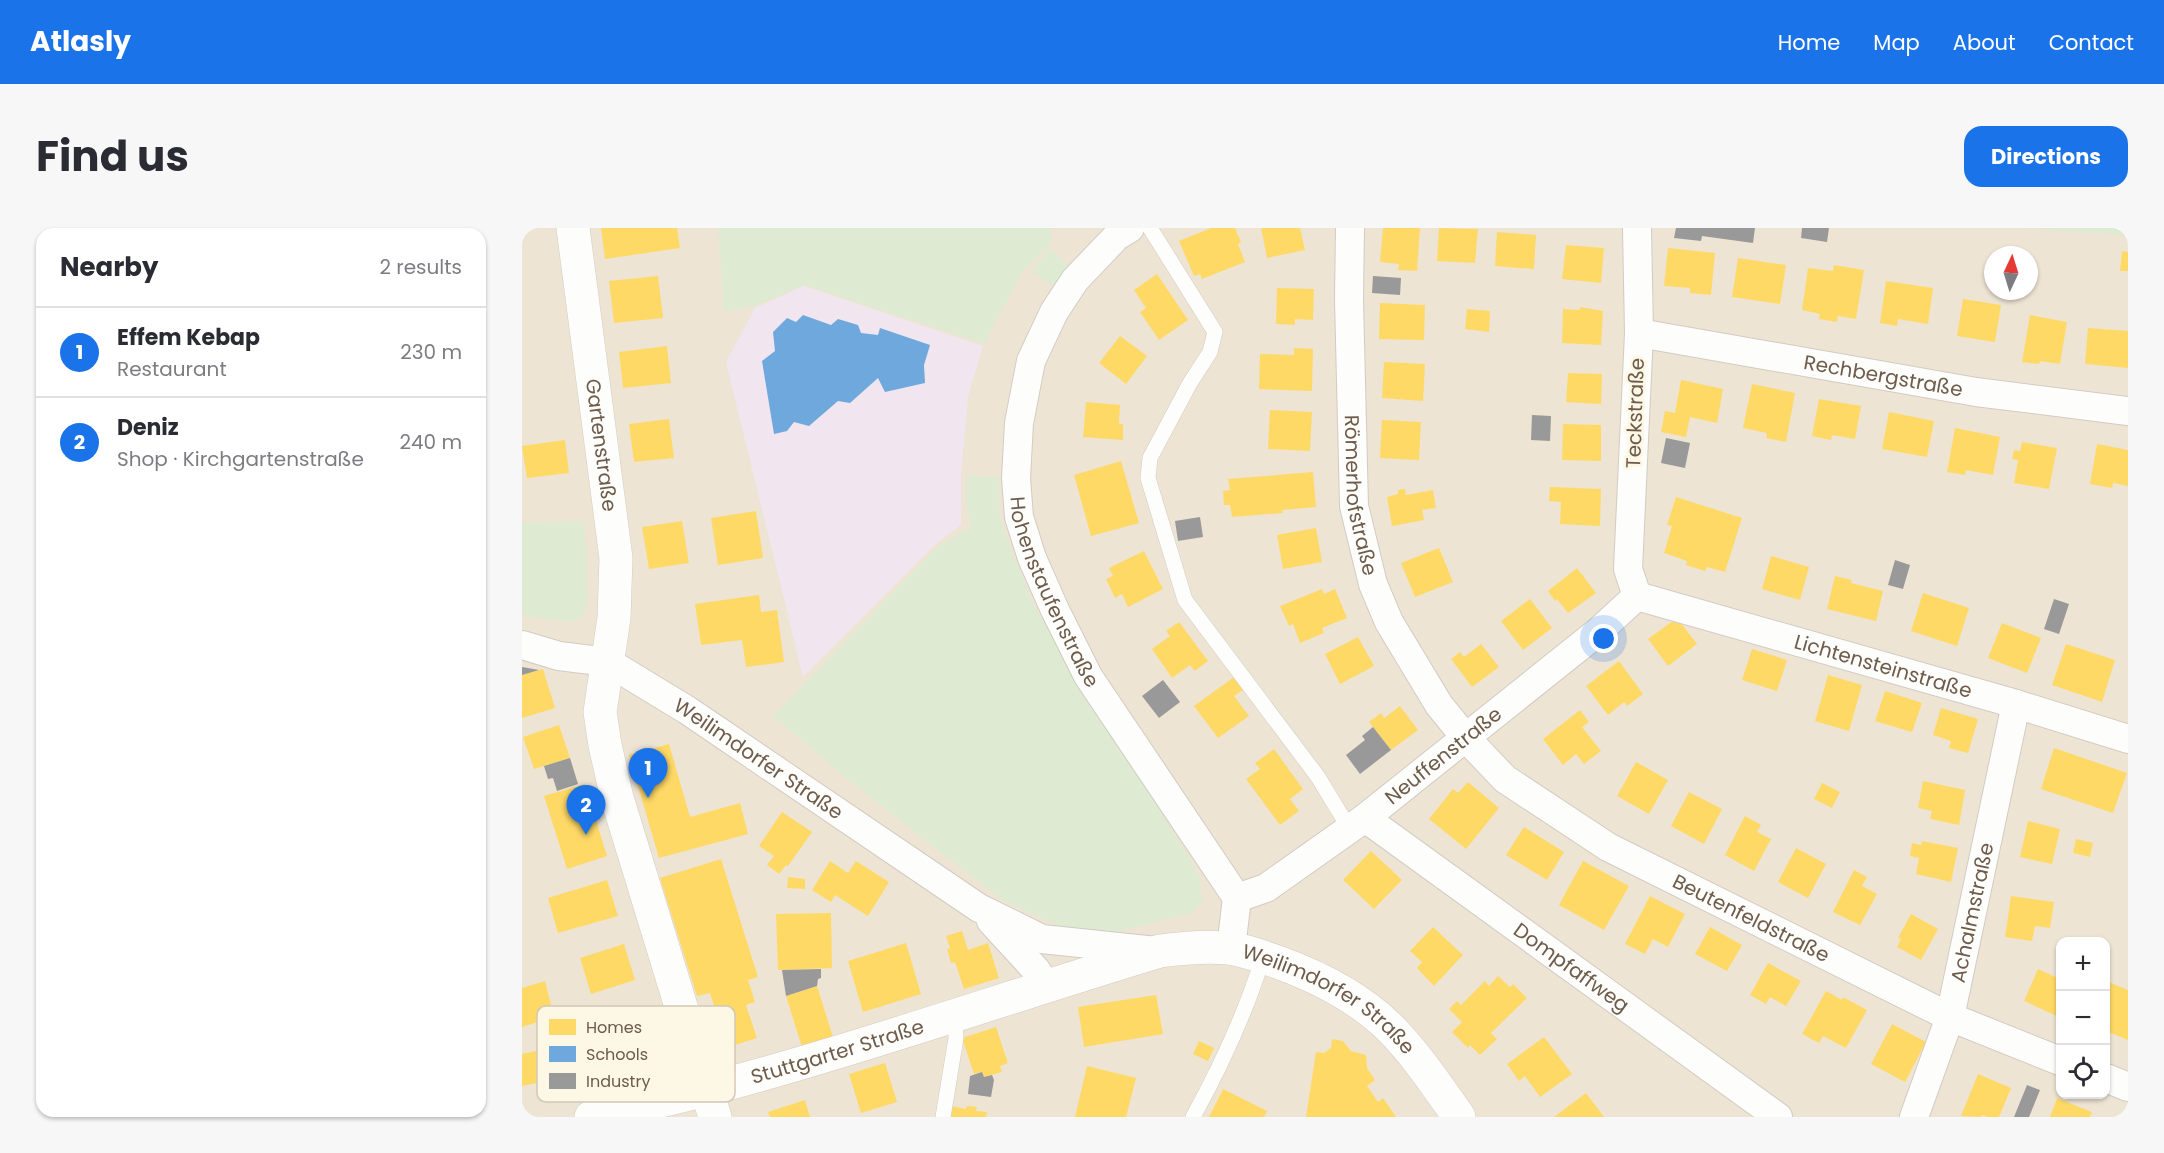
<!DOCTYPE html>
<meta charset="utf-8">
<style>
:root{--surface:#fff;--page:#f7f7f7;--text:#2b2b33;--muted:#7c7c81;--line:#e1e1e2;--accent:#1a73e8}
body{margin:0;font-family:Poppins,sans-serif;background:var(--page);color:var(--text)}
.controls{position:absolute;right:18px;bottom:18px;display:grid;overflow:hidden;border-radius:12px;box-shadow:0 2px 4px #0004}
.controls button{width:54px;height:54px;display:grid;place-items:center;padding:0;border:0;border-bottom:2px solid var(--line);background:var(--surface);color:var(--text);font:30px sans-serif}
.compass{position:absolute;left:1462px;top:18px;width:54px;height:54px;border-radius:50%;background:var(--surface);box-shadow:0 2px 4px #0004;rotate:4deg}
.you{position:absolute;left:1082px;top:411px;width:21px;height:21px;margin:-15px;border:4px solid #fff;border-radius:50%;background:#1a73e8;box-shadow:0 0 0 9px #1a73e833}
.badge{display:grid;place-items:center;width:39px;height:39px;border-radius:50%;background:var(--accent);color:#fff;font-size:20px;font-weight:700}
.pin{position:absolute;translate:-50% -50px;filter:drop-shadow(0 2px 3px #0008)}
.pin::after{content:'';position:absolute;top:32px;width:21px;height:18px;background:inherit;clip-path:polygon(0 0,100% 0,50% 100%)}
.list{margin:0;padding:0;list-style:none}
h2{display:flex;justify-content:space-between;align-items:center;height:78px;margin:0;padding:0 24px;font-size:26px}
h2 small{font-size:20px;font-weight:400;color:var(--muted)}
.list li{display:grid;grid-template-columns:39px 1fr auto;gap:18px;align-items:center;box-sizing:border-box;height:90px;padding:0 24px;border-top:2px solid var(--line)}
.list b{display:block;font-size:22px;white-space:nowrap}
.list p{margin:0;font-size:20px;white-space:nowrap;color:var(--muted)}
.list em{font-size:20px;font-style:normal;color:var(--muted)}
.icon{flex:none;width:33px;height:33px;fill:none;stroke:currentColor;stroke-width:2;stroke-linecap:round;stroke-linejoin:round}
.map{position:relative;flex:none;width:1606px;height:889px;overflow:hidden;border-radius:18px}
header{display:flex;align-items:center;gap:36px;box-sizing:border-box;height:84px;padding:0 30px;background:var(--accent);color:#fff}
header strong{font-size:28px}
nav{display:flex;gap:33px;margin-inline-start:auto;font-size:21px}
.intro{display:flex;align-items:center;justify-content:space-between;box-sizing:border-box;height:144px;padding:0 36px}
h1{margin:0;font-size:42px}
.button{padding:15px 27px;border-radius:18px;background:var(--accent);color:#fff;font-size:21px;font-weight:700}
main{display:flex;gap:36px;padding:0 36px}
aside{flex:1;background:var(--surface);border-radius:18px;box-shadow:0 2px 4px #0004}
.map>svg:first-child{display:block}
</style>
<header>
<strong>Atlasly</strong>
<nav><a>Home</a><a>Map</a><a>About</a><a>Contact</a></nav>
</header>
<div class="intro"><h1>Find us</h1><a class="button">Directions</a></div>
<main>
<aside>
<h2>Nearby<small>2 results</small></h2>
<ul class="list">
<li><span class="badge">1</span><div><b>Effem Kebap</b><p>Restaurant</p></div><em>230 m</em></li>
<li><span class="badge">2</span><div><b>Deniz</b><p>Shop · Kirchgartenstraße</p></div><em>240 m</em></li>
</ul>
</aside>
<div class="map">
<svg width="1606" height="889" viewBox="0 0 1606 889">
<rect width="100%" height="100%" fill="#f4f0e7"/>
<!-- residential -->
<path fill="#ede4d4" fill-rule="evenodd" d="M0,0H1606V889H0ZM1471,27H1507V63H1471ZM1538,714H1584V866H1538Z"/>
<!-- education -->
<path fill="#f1e6ef" d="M282,58L461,118L446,169L439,246V297L415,315L281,449L204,134L233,80Z"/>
<!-- green -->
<path fill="#deead2" d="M196,0H529L531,5L526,19L501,43L462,116L283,57L233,78L202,84Z
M1502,0H1606V8Z
M528,21L547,38L533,59L509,43Z
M444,247L477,249V282L483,305L510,374L667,629L678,651L680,675L669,685L594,704L553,705L479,671L324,550L251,488L414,320L449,299L444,270Z
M62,293C63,314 68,362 63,381C61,388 56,391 50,394L0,388V295Z"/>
<!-- homes -->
<path fill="#ffd966" d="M79,0H155L158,20L83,31Z
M689,0H713L719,14L716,16L723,34L680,51L678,46L672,48L657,13Z
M739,0H778L783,22L745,30Z
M861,0H898L895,43L876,42L877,36L858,34Z
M917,0L956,1L953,35L915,33Z
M975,4L1014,7L1012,41L973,38Z
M1044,17L1082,20L1079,55L1040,51Z
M1146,20L1193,25L1189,67L1168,65V60L1142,58Z
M1600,23L1606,24V43H1598Z
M1216,30L1264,37L1258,76L1210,69Z
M1312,37L1342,42L1334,91L1316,88L1315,94L1297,91L1298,86L1280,82L1286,40L1311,43Z
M635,46L666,92L637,112L618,84L624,80L612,62Z
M136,48L141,90L92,95L87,53Z
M1364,53L1411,60L1406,96L1376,91L1375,98L1358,95Z
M755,60L792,61L791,92L773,91V97L754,96Z
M1441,71L1479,77L1473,114L1435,108Z
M858,75L903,77L902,112L857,111Z
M1058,79L1081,83L1079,117L1040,115L1041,81L1058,82Z
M945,81L968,83L967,104L943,101Z
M1508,87L1545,94L1538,136L1518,133L1517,136L1500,134Z
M1566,100L1606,103V140L1563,136Z
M598,108L625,128L604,156L577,135Z
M145,118L149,155L101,160L97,124Z
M772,120L791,121L790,163L737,161L738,126L772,127Z
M862,134L903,136L901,173L860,170Z
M1046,145L1080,146L1079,176L1044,174Z
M1159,152L1201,161L1195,195L1168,189L1164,209L1139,204L1143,183L1153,185Z
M1230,156L1273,165L1264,214L1244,210L1245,205L1221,200Z
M1297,171L1339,178L1333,211L1310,207L1309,212L1290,208Z
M564,174L598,177L597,196H601V212L561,209Z
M748,182L790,184L788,223L746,221Z
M1367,184L1412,193L1405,229L1360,221Z
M147,191L152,230L112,234L107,196Z
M860,192L899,194L897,232L858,230Z
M1041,196L1079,197V233L1040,232Z
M1433,200L1478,209L1471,247L1444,242L1443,247L1425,244Z
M43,212L47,245L5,250L0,218Z
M1500,214L1535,220L1527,261L1492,255L1496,232L1490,231L1492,222L1498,223Z
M1575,216L1606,222V258L1591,255L1590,260L1568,256Z
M599,233L617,295L569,308L552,247Z
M791,244L794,279L760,282L761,285L710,289L708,277H702L701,263L708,262L706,251Z
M1028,259L1079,261L1078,298L1038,296L1039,274L1027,273Z
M883,261L884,267L911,262L914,280L900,282L902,292L870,298L865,269L876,266V262Z
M1154,269L1220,290L1203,344L1185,339L1183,343L1164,337L1165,333L1142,325L1150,298L1145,297Z
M234,283L241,330L196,337L189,290Z
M160,293L167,335L127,341L120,299Z
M794,300L800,334L761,341L755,307Z
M917,320L931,354L893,369L879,335Z
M622,323L641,361L606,379L600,366L593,370L584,351L591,348L587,340Z
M1249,328L1287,339L1278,372L1240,361Z
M1055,340L1074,365L1046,385L1035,371L1033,373L1026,363Z
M1313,348L1330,352L1329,355L1361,363L1354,393L1305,381Z
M800,361L802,366L813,361L825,390L800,400L802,405L778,415L771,396L767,398L758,378Z
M1401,365L1447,380L1435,418L1389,403Z
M237,367L239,384L255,382L262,434L224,439L220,412L179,417L173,376Z
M1008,371L1030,400L1001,422L979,393Z
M1155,390L1175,416L1146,438L1126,411Z
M657,394L686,433L673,443L668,437L650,450L630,421L648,408L644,403Z
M1480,395L1519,410L1505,445L1466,430Z
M836,409L852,438L818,456L803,426Z
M959,416L977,439L950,459L929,431L938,424L942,429Z
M1544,416L1593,432L1580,474L1530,457Z
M1230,421L1265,432L1255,463L1220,452Z
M1097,433L1121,466L1105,478L1102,474L1086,487L1064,458Z
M21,441L33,480L0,490V447Z
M1306,447L1340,457L1327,503L1293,493Z
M712,449L721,462L712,468L727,488L696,510L672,478Z
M1363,463L1400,475L1390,504L1353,493Z
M878,478L896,502L869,522L847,494L859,485L862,490Z
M1419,480L1456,491L1446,525L1427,520L1429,513L1411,507Z
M1058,482L1067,494L1060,499L1079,523L1062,536L1054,526L1041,537L1021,511Z
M37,497L48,530L12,541L1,509Z
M147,516L168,589L218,575L226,606L137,630L107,527Z
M1532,520L1605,545L1591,585L1519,561Z
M752,521L781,561L768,571L777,583L758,597L724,551L738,541L733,535Z
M1114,534L1146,552L1127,586L1095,568Z
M1401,553L1443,562L1437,597L1408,591L1410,583L1396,580Z
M946,554L977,580L944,621L907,591L931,561L936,565Z
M1300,555L1318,564L1310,580L1292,571Z
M63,556L85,628L45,641L22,568Z
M1167,564L1200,581L1182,616L1149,598Z
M260,584L290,604L266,638L264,637L257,646L245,637L252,628L237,618Z
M1223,588L1239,597L1235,604L1249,611L1232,643L1203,627Z
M1506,593L1538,601L1530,636L1498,629Z
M1002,599L1042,624L1025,652L984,627Z
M1554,611L1571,615L1568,629L1551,625Z
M1400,613L1436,620L1429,654L1394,646L1397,630L1388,628L1390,615L1399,617Z
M1274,620L1304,636L1286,670L1256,654Z
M849,623L880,652L852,681L821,652Z
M199,631L236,749L226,752L233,774L224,777L235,810L197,822L185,783L193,781L188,765L175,768L138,650Z
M308,633L326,645L334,633L367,654L346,688L313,667L309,674L290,662Z
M1061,633L1107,658L1082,702L1037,677Z
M1332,642L1345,649L1340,658L1355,666L1338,697L1311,684Z
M266,649L283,651V661L265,660Z
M85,652L96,688L36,705L26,670Z
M1128,668L1163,686L1146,719L1131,711L1123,726L1103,716Z
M1489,668L1532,674L1528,700L1513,698L1510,713L1483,709Z
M309,685L310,740L256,742L254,686Z
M1389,686L1416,701L1399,732L1375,719L1379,711L1376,710Z
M911,699L941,727L912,758L895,740L900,734L888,723Z
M1188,699L1220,717L1205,743L1173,726Z
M440,703L446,722L466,715L477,750L442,761L433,734L429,735L425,721L428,720L424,708Z
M384,715L399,766L341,784L326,733Z
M102,716L113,752L69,766L58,730Z
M1246,735L1279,753L1264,778L1248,769L1244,776L1228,767Z
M1516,741L1538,751L1537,789L1502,773Z
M976,748L988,759L991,756L1005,770L969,805L975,811L958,827L948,817L946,820L930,804L940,794L927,781L935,773L939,777L963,753L967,758Z
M23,753L32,789L0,799V760Z
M1584,753L1606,762V812L1584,803Z
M295,758L311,809L280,819L264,768Z
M1304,763L1320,772L1321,769L1345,782L1324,820L1301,808L1297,815L1280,806Z
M634,767L641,806L562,819L556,779Z
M1370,796L1404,814L1383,854L1349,836Z
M474,799L486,835L478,838L480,844L462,849L460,844L452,846L440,810Z
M1022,809L1050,846L1018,869L1003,848L997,853L985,836Z
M810,811L821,813L829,823L844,827L845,840L853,852L845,858L856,874L861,870L874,889H784L794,824L802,825L809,820Z
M677,813L692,820L686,833L671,826Z
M46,816L52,847L0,858V826Z
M363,835L375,874L339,885L327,846Z
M565,838L614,850L604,889H553Z
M1456,846L1489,860L1477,889H1466L1460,887L1459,889L1439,888Z
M701,861L745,883L742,889H687Z
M1064,865L1082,889H1032Z
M1535,870L1570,884L1568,889H1528Z
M283,872L288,889H248L246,884Z
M429,878L444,881L445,878L455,879L454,883L465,884L464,889H428Z"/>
<!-- schools -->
<path fill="#6fa8dc" d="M281,87L309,97L316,91L336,97L339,105L356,107L358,100L408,117L402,137L403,155L363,164L356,150L328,175L316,173L287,198L272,194L265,203L252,206L240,133L253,123L251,104L265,90L274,94Z"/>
<!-- industry -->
<path fill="#999" d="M1154,0H1233L1231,15L1180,8L1179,13L1152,10Z
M1280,0H1307L1305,14L1279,10Z
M851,48L879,50L878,67L850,65Z
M1010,187L1029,188L1028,213L1009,212Z
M1144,210L1168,215L1163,240L1139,235Z
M678,289L681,309L656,313L653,293Z
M1373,332L1388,337L1381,361L1366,357Z
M1532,371L1547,376L1537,406L1522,401Z
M0,439L17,442L0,447Z
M641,452L658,474L637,490L620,468Z
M851,499L869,522L838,546L824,527L843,512L840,508Z
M48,530L56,556L35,563L31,550L26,551L22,538Z
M299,741V750L296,751L295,758L264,768L260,742Z
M460,844L462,849L470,847L472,852L469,869L446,866L448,848Z
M1505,857L1518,862L1507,889H1492Z"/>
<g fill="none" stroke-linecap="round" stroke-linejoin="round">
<!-- service casing -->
<g stroke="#d2cbc3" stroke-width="16">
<path id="service" d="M628,0L693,104L688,124L668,155L628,230L626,250L663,372L796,549L827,600
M421,889L434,810L433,787
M671,889C699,838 724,784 741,729"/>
</g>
<!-- minor casing -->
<g stroke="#d2cbc3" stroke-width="30">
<g id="minor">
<path id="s1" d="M608,0L595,8L553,52L532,84L509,133L497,195L494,250L497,289L510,330L533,382L566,448L715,670L709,720"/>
<path id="s2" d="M828,0L827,71L832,278L851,356L867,394L917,477L943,509L983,551L1086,619L1428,789L1538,833"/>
<path d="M1115,0L1117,105L1106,341L1115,368"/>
<path id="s3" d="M1117,105L1454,164L1606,183"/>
<path id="s4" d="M1115,368L1494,476L1606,511"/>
<path id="s5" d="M0,417L37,428L86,434L165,482L457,680L520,711L634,723"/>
<path id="s6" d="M843,590L1256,889"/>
<path id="s7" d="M715,670L744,660L843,590L1077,403L1115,368"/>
<path d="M469,693L514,742L525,758"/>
<path d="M1584,850L1606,859"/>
<path id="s8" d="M1392,889L1428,789L1494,476"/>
</g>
</g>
<!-- tertiary casing -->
<g stroke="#d2cbc3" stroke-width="34">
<g id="tertiary">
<path id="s9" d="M69,889C263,848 449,780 638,723C661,720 683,718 706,720C723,722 742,729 758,735C799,750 836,769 867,799C894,826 915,858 937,889"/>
</g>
</g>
<!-- secondary casing -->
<g stroke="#d3cdc4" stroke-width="34">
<g id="secondary">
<path id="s10" d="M51,0L94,330L92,390L78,484L83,517L95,570L193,889"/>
</g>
</g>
<!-- service -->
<use href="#service" stroke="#fdfdfb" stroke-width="15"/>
<!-- minor -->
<use href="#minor" stroke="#fdfdfb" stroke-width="28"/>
<!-- tertiary -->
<use href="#tertiary" stroke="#fdfdfb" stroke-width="33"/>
<!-- secondary -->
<use href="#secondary" stroke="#fdfdfb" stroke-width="33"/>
</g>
<g text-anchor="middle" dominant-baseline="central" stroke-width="6" stroke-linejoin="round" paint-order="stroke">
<!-- street labels -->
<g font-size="20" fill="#6e5b4a" stroke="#fdf7e6">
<text stroke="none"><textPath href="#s3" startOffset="248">Rechbergstraße</textPath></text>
<text transform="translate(1113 185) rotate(-88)">Teckstraße</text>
<text stroke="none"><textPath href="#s10" startOffset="219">Gartenstraße</textPath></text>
<text stroke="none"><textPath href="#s2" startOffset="268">Römerhofstraße</textPath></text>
<text stroke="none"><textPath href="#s1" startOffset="408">Hohenstaufenstraße</textPath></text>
<text stroke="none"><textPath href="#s4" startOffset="256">Lichtensteinstraße</textPath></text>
<text stroke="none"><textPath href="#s7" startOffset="252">Neuffenstraße</textPath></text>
<text stroke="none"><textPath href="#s5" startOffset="267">Weilimdorfer Straße</textPath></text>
<text stroke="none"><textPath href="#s8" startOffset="213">Achalmstraße</textPath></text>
<text stroke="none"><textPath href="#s2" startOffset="879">Beutenfeldstraße</textPath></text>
<text stroke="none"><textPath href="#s6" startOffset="255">Dompfaffweg</textPath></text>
<text stroke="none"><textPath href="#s9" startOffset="776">Weilimdorfer Straße</textPath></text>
<text stroke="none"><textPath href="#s9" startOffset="255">Stuttgarter Straße</textPath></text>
</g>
</g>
<!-- legend -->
<rect x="15" y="778" width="198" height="96" rx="9" fill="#fdf7e6" stroke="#d2c8b7" stroke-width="1.5"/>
<rect x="27" y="791" width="27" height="16" fill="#ffd966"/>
<rect x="27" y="818" width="27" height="16" fill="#6fa8dc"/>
<rect x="27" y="845" width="27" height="16" fill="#999"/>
<g font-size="16" fill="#6e5b4a">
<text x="64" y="805">Homes</text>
<text x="64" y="832">Schools</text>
<text x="64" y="859">Industry</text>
</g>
</svg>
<div class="controls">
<button>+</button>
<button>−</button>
<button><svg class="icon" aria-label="locate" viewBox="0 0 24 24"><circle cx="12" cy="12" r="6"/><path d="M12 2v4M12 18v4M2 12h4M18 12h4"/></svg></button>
</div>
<svg class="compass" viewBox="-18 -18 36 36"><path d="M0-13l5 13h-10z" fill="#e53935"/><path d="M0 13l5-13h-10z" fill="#7c7c81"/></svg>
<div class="you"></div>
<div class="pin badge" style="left:126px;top:570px">1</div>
<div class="pin badge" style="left:64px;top:607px">2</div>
</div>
</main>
